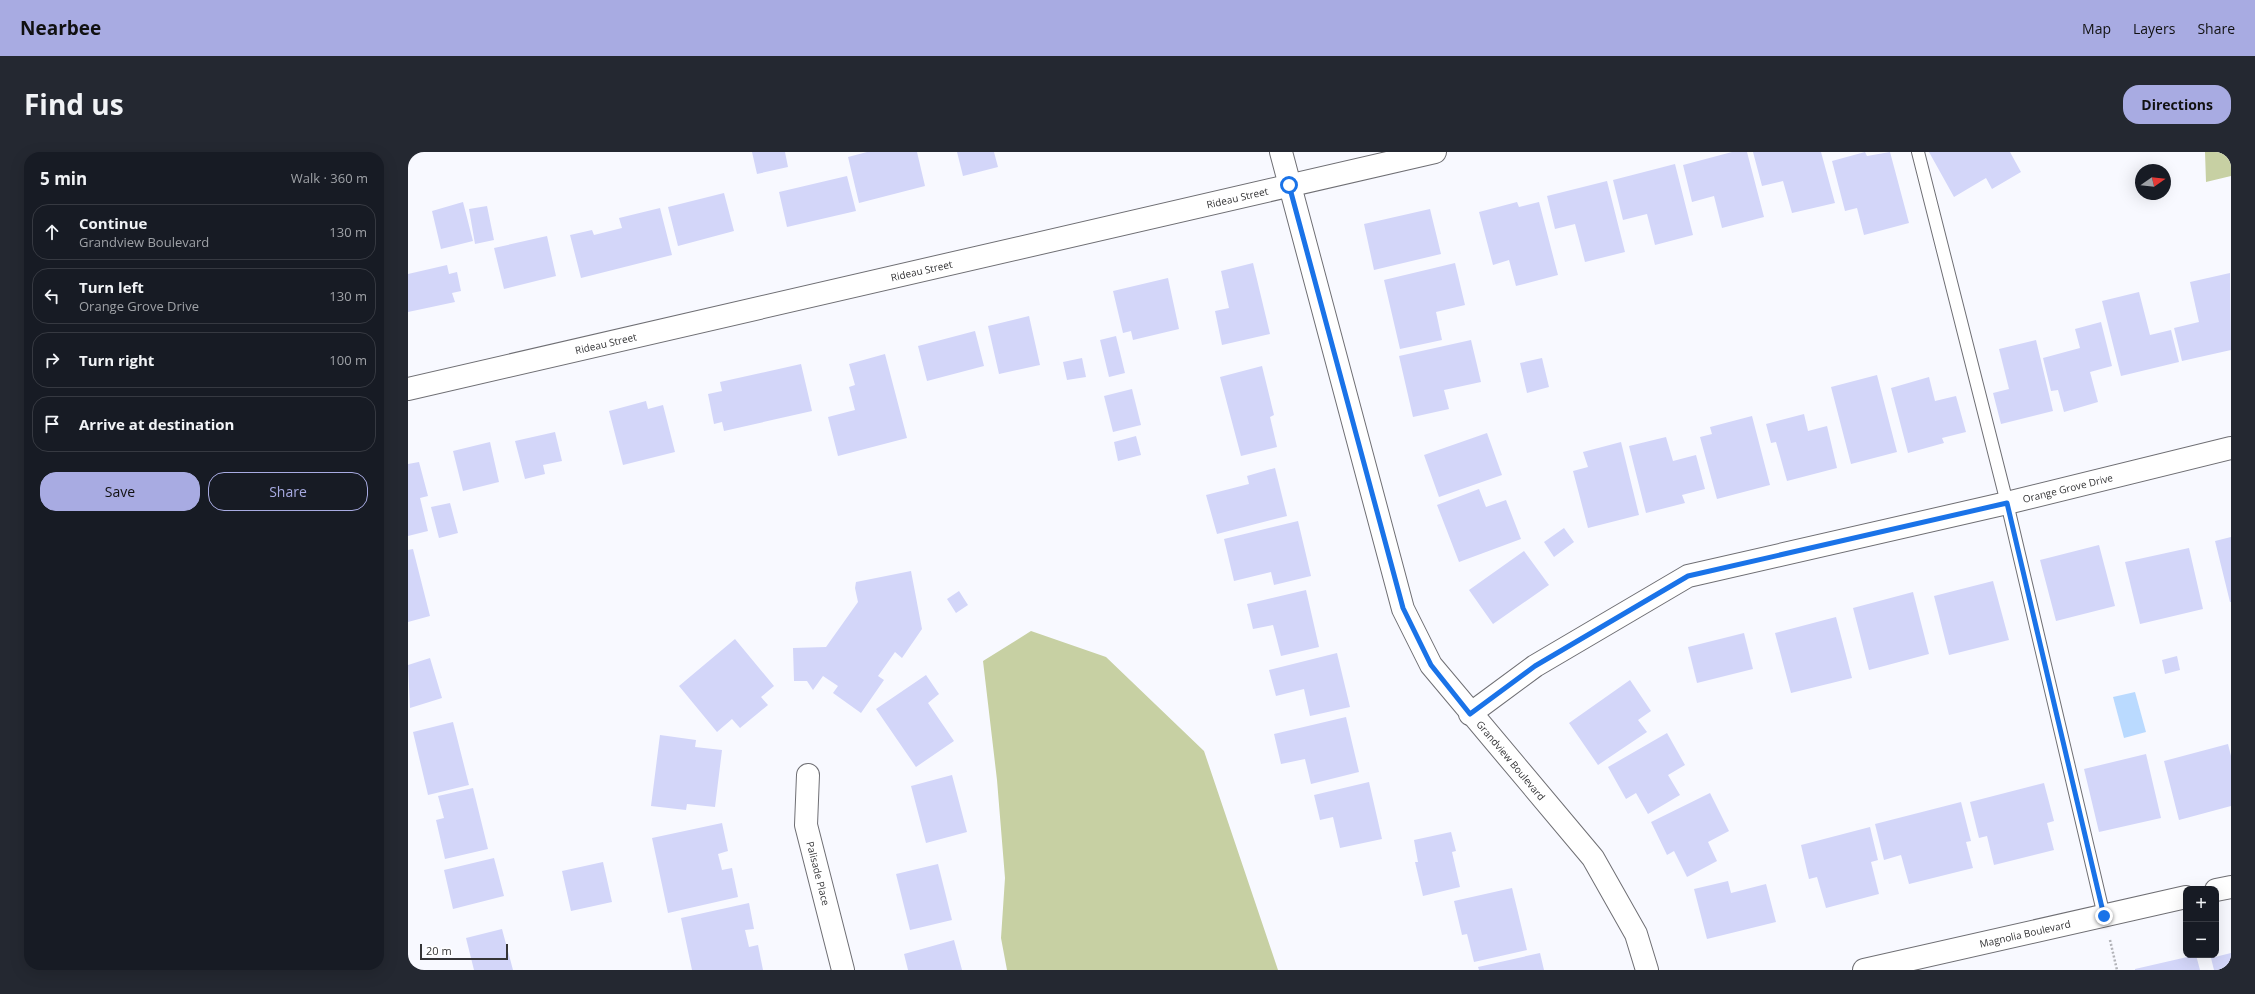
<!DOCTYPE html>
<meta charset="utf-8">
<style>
:root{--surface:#171b24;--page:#242831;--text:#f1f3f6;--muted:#9ea1a6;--line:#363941;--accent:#a8abe2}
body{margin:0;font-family:"Open Sans",sans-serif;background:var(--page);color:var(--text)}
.controls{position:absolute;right:12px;bottom:12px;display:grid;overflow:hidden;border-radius:8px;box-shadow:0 4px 16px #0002}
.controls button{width:36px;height:36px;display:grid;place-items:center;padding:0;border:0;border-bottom:1px solid var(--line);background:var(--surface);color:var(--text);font:20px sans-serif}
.compass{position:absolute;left:1727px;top:12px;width:36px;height:36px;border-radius:50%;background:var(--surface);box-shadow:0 4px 16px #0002;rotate:76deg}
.scale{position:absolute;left:12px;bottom:10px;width:88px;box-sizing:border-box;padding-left:4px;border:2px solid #343436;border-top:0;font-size:11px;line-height:14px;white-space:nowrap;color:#343436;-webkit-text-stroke:3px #fff;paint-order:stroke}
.stop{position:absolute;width:12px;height:12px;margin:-9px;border:3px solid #1a73e8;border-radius:50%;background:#fff}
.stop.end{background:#1a73e8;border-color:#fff;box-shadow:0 1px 4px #0008}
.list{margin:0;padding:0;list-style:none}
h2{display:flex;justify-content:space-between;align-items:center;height:52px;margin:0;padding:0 16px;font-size:17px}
h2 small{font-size:13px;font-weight:400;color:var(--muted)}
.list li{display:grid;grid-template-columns:26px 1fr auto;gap:12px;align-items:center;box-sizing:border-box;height:56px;margin:0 8px 8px;padding:0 8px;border:1px solid var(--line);border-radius:16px}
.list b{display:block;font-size:15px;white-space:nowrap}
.list p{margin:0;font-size:13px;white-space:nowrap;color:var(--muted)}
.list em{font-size:13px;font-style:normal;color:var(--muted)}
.actions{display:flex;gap:8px;padding:12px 16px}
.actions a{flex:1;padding:9px 0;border:1px solid var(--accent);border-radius:16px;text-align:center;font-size:14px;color:var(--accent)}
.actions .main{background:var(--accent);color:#111}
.icon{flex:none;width:22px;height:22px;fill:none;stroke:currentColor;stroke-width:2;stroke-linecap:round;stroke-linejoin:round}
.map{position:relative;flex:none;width:1823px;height:818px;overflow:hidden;border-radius:16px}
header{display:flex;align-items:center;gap:24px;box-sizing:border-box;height:56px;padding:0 20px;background:var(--accent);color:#111}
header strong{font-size:19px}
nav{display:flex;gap:22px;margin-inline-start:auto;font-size:14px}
.intro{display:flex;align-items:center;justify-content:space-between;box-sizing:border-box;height:96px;padding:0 24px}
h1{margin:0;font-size:28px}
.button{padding:10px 18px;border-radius:16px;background:var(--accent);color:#111;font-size:14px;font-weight:700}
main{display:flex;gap:24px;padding:0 24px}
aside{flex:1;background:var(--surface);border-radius:16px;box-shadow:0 4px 16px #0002}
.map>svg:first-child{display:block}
</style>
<header>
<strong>Nearbee</strong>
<nav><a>Map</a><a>Layers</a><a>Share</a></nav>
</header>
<div class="intro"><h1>Find us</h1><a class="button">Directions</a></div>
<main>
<aside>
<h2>5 min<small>Walk · 360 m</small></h2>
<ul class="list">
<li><svg class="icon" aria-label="ahead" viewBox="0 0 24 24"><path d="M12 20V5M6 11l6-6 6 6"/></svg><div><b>Continue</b><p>Grandview Boulevard</p></div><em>130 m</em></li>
<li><svg class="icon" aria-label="left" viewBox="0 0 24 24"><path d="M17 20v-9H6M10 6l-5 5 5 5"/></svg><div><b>Turn left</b><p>Orange Grove Drive</p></div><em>130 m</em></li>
<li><svg class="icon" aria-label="right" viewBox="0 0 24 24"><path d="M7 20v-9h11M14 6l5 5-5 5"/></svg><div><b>Turn right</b></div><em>100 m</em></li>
<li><svg class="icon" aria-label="arrive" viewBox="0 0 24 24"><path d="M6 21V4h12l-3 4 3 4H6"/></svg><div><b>Arrive at destination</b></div></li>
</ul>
<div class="actions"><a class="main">Save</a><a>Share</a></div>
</aside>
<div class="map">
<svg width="1823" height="818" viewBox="0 0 1823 818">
<rect width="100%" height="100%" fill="#f8f9ff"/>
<!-- forest -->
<path fill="#c7d0a3" d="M1797,0H1823V24L1798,30Z
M623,479L698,505L796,599L870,818H599L593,786L597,726L589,628L575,509Z"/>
<!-- water -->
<path fill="#badaff" d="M1727,540L1738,580L1716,586L1705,545Z"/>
<!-- building -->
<path fill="#d3d6f9" d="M344,0H377L380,15L349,22Z
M459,0H509L517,34L451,51L440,5Z
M549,0H586L590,15L555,24Z
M1324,0H1339L1356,65L1314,76L1306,44L1284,50L1275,13Z
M1345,0H1413L1427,51L1384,61L1375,29L1354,34Z
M1457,0L1459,4L1482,0L1501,71L1456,83L1449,56L1437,59L1424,9Z
M1521,0H1602L1613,20L1584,37L1578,26L1546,45Z
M1267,12L1285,83L1247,93L1239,62L1215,68L1205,28Z
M439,24L448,59L379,75L371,40Z
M1199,29L1217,100L1177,110L1167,72L1147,77L1139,44Z
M316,41L326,79L270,94L260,55Z
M55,50L65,89L33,97L24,59Z
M1109,50L1111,55L1131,50L1150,123L1108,134L1101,108L1085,113L1071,60Z
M79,54L86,88L67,92L61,57Z
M252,56L264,103L173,126L162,83L184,78L186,83L214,76L211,66Z
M1022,57L1033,102L966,118L956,72Z
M139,84L148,124L96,137L86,96Z
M845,111L862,182L814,193L807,159L821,156L813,119Z
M1047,111L1057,153L1028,160L1034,188L992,197L976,128Z
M39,113L41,122L49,120L53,139L44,141L47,150L0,160V122Z
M1822,121L1823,198L1774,209L1766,176L1791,170L1782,130Z
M760,126L771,177L725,188L723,179L715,181L705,139Z
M1731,140L1742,183L1763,178L1771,210L1713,224L1694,149Z
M621,164L632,213L591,222L580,174Z
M1693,170L1704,214L1682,220L1690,250L1656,260L1650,238L1643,239L1635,206L1672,196L1667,177Z
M567,179L576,214L519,229L510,194Z
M708,184L717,221L701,225L692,188Z
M1063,188L1073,230L1036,238L1041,257L1005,265L991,204Z
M1628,188L1645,259L1593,272L1585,241L1601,237L1591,197Z
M477,202L499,286L430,304L420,265L447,258L441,235L447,233L441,212Z
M674,206L678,225L659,228L655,210Z
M1134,206L1141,235L1119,241L1112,211Z
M393,212L404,259L316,279L314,270L306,272L300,242L314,239L312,230Z
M854,214L866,263L862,265L869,295L833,304L812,225Z
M1469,223L1489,300L1443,312L1423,235Z
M1521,225L1527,249L1548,244L1558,280L1534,286L1536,291L1500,301L1483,236Z
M724,237L733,273L705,280L696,244Z
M238,249L240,257L255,253L267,300L215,313L201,259Z
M1396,262L1400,279L1419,274L1429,316L1379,329L1368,290L1363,291L1358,272Z
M1344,264L1362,333L1309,347L1292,285L1304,282L1302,275Z
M147,280L154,309L135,313L137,322L117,327L107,289Z
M1079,281L1094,323L1031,345L1016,303Z
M728,284L733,303L710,309L706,290Z
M1258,285L1265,309L1288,303L1297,337L1274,343L1277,351L1238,361L1221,294Z
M82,290L91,330L55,339L45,299Z
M1213,290L1231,363L1180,376L1165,319L1180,315L1175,300Z
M11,310L20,344L12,346L20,379L0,384V312Z
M867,316L879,364L809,382L798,343L841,332L839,324Z
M1071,337L1078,355L1098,348L1113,387L1051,410L1029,353Z
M42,351L50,381L31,386L23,355Z
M890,369L903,424L866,433L863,420L826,429L816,387Z
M1156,376L1166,390L1146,405L1136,390Z
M1823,385V450H1822L1807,389Z
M1691,393L1707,454L1648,469L1632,408Z
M1781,396L1795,457L1732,472L1717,410Z
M5,397L22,464L0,470V398Z
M1116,399L1141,433L1085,472L1061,438Z
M503,419L514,477L494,506L487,500L470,524L476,528L453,561L425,541L430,534L415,524L405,538L399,529H386L385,496L418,495L450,450L447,436L448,430Z
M1585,429L1601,488L1541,503L1526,444Z
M898,438L911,495L873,504L865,473L845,477L839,452Z
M551,439L560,453L548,461L539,447Z
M1505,440L1521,502L1461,518L1445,456Z
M1428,465L1444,526L1383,541L1367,481Z
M1336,481L1345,517L1289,531L1280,495Z
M327,487L366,534L353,545L360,553L332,576L324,567L309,580L271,534Z
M929,501L942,555L902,564L896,537L868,544L861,518Z
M1769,504L1772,518L1757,522L1754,508Z
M22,506L34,546L2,556L0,513Z
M518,523L531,542L520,551L546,589L508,615L468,557Z
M1222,528L1243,559L1230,568L1239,580L1190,613L1161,571Z
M938,565L951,620L903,632L897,607L873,612L866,582Z
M45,570L61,633L20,643L5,580Z
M1259,581L1277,613L1260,623L1272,643L1240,662L1228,641L1218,647L1200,615Z
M252,583L288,588L287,595L314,598L307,655L279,652L278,658L243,654Z
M1820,592L1823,604V654L1771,668L1756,609Z
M1738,602L1753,666L1691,680L1676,617Z
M544,623L559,680L518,691L503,634Z
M961,630L974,687L932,696L925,665L912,668L906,643Z
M1636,631L1646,669L1639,671L1646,698L1586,713L1579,684L1571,686L1562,650Z
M65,636L80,697L37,707L28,668L36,666L30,644Z
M1302,641L1321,679L1300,690L1309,709L1279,725L1266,699L1259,703L1243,670Z
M1553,650L1563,689L1558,690L1565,716L1501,732L1493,703L1476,708L1467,672Z
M314,671L320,699L310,702L314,718L324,716L330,745L260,761L244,686Z
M1462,675L1470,708L1463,710L1471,742L1418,756L1409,725L1401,727L1393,693Z
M1043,680L1048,699L1044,700L1052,735L1015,744L1007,710H1010L1006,688Z
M86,706L96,744L45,757L36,718Z
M195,710L204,750L163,759L154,719Z
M530,712L544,768L502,778L488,722Z
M1320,729L1323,741L1358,732L1368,770L1299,787L1286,737Z
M1104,736L1119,798L1066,810L1059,782L1054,783L1046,749Z
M341,751L346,777L337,778L341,795L350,793L355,818H284L273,766Z
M94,777L105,818H66L58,786Z
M546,788L554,818H500L496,802Z
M1132,801L1136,818H1071L1070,815Z
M1823,801V818H1806L1803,806Z
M1788,803L1792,818H1727V817Z"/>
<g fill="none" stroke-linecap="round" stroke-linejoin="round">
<!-- service casing -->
<g stroke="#6f6f74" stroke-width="14">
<path id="service" d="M1510,0L1599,351L1696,764"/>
</g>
<!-- minor casing -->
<g stroke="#6f6f74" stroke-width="24">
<g id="minor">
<path id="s1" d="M873,0L995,457L1023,513L1185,706L1228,782L1239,818"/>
<path id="s2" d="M0,237L1027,0"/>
<path id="s3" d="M1062,562L1127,514L1280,424L1599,351L1823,296"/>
<path id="s4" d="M400,623L398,673L435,818"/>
<path d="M1808,738L1823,735"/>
<path id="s5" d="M1456,818L1778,745"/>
</g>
</g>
<!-- path -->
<path stroke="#b2b3b8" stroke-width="2.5" stroke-dasharray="2 2" stroke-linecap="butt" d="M1702,788L1709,818"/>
<!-- service -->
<use href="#service" stroke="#fff" stroke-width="12"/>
<!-- minor -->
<use href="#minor" stroke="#fff" stroke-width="22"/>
</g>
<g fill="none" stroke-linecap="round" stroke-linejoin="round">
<!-- route -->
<path stroke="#1a73e8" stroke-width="5" d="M881,33L995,456L1023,513L1062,562L1127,514L1280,424L1599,351L1696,764"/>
</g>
<g text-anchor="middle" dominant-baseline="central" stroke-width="4" stroke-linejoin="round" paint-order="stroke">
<!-- street labels -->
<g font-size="10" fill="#343436" stroke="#fff">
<text stroke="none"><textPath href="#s2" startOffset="851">Rideau Street</textPath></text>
<text stroke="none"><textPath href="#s2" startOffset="527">Rideau Street</textPath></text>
<text stroke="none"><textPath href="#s2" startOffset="203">Rideau Street</textPath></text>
<text stroke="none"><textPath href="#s3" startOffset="648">Orange Grove Drive</textPath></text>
<text stroke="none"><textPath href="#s1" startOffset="660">Grandview Boulevard</textPath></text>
<text stroke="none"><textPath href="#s4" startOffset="100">Palisade Place</textPath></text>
<text stroke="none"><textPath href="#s5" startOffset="165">Magnolia Boulevard</textPath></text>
</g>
</g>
</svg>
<div class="controls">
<button>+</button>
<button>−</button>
</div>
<svg class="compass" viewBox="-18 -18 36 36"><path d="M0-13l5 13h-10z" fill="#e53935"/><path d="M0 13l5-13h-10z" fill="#9ea1a6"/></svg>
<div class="scale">20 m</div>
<div class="stop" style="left:881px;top:33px"></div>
<div class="stop end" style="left:1696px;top:764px"></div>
</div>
</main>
